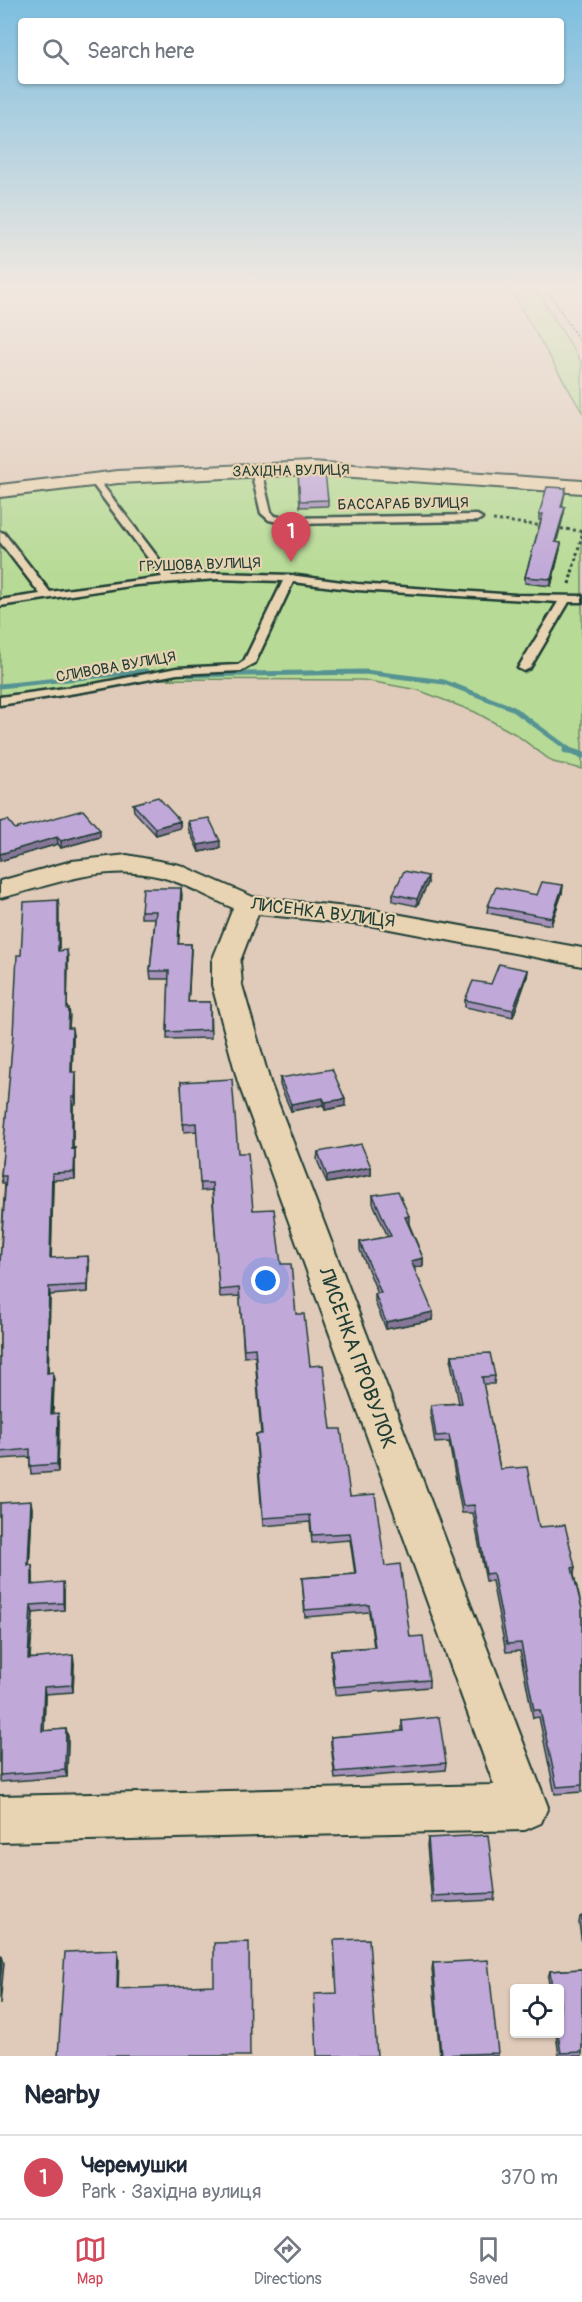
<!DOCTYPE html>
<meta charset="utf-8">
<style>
:root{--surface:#fff;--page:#f2f2f3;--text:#1f2937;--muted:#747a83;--line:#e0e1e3;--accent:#d1495b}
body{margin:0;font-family:Pangolin,sans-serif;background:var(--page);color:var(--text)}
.controls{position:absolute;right:18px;bottom:18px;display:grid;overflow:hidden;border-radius:6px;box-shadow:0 2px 4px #0004}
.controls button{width:54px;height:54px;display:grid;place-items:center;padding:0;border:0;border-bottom:2px solid var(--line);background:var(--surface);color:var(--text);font:30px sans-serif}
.you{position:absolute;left:266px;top:1281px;width:21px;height:21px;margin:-15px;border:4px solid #fff;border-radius:50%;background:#1a73e8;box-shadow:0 0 0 9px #1a73e833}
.badge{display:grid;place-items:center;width:39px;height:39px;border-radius:50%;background:var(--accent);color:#fff;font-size:20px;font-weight:700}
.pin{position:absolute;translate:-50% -50px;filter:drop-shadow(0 2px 3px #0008)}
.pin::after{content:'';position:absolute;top:32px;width:21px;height:18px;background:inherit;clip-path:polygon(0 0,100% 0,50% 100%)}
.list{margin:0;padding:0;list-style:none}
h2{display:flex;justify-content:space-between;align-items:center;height:78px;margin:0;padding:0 24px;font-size:26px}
h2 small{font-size:20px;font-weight:400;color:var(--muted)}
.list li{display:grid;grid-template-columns:39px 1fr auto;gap:18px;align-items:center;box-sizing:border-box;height:84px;padding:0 24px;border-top:2px solid var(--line)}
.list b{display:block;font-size:22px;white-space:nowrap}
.list p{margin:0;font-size:20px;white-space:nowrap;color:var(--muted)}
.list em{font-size:20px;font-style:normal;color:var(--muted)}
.icon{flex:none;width:33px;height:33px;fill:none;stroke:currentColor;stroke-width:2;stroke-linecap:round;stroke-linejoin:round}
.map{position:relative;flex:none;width:582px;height:2056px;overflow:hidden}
.search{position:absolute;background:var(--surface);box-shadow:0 2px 4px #0004;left:18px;right:18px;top:18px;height:66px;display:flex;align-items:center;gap:15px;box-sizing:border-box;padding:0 21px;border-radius:6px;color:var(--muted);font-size:22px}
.sheet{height:162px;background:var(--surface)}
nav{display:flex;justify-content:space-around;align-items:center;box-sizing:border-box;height:84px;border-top:2px solid var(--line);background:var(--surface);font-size:16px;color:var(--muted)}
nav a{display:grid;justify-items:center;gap:3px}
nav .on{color:var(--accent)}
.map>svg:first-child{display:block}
</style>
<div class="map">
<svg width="582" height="2056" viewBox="0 0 582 2056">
<rect width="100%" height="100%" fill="#e0cbba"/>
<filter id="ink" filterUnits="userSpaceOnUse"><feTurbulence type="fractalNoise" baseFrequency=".0167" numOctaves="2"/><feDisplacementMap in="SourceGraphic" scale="12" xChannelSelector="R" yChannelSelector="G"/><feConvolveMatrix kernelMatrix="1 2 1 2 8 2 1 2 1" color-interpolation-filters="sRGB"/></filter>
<g filter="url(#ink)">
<!-- green -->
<path fill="#b7db96" stroke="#6b8c65" stroke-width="1.5" d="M508,286H534L582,363V412Z
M309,470L582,489V769L553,762L515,734L475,712L418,690L363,680L150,679L22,695H0V494L78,484Z"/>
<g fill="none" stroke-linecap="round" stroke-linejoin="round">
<!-- stream-far1 -->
<path stroke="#579393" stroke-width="5" d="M188,675L365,672L444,682L512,708L571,751
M0,686L146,671"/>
<!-- stream -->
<path stroke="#579393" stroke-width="7" d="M566,750L582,755"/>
<!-- service casing -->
<g stroke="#1f3d34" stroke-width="5">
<path id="service" d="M256,468L261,471L271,512L275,516L286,518L477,515L482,518L477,521L286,524L269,520L261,513L251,471Z
M91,478H97L172,576L217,573L290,575L357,584L516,595L582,596V602H569L530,668L524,671L518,668L558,602L357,590L293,582L255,663L241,671L177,674L94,690L0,705V697L94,684L177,668L238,665L244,661L283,581L217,579L136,585L0,606V600L40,594L0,542V532L4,533L50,592L162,577L91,482Z"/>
</g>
<!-- minor casing -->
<g stroke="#1f3d34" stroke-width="4">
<path id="minor" d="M311,462L582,481V493L311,474L118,483L0,497V485L118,471Z
M127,855L180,865L253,897L374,910L582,948V966L374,926L258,914L240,961L242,985L270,1082L548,1807L541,1823L525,1830L0,1842V1796L494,1785L238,1082L212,985V961L233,908C210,898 185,883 161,877C103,863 56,884 0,898V881L72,861Z"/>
</g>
<!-- path-far1 -->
<path stroke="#1f3d34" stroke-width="2" stroke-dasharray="2 2" stroke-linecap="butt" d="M545,286L582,345"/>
<!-- path -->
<path stroke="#1f3d34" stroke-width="3" stroke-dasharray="3 3" stroke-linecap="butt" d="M493,520L545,526
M555,528L582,531
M569,584L582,535"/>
<!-- service -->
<use href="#service" fill="#e8d4b2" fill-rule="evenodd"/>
<!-- minor -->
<use href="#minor" fill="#e8d4b2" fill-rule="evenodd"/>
</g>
<!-- wall -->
<path fill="#a591ba" stroke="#1f3d34" stroke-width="1.5" d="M298,472L328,500V506L300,507Z
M566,488L562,507H565L564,513L556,542L561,543L560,549L551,586L525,583V577L541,520H539V514Z
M133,804L180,821V828L156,835L134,811Z
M188,821L220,848L199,852L188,828Z
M0,822L15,829L100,837L61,848L58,844L0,861Z
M428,883L417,906L393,901V894Z
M563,885L562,893L551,925L487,913L488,906L537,895Z
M181,888L178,944H191L188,1002H210L211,1038L167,1039L169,979H151L150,971L155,918H141V911Z
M58,900L59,950L68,957L67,1009H69L70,1016L69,1028L73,1035L72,1072L76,1079V1104H73V1149L75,1148V1179L53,1180L51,1258L89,1264L88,1292L50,1295L48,1373L54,1380L53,1414L59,1421L58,1472L31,1474L30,1466V1457L0,1459V1262L5,1183H2L1,1176L21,955Z
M528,970L527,977L513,1017L465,1007V1000L491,984Z
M280,1078L345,1106L325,1110L323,1105L291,1111L280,1085Z
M181,1082L238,1153L253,1210L281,1264L296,1314L310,1366L331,1429L350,1496L385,1566L410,1637L429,1680V1687L335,1695L331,1657V1650L374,1647L369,1612L305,1617L302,1578L355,1574L350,1540L312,1543L310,1522L263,1526L256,1442V1434H261L255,1356L244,1357L240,1296L220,1297L212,1190L201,1191L197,1131L184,1132Z
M318,1152L371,1167V1175L327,1183L317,1160Z
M373,1195L409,1224L423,1258V1266L414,1268L432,1320L386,1329L375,1302V1294H378L360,1250V1242L388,1237L373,1203Z
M452,1355L495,1376L494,1384H483L500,1469L539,1527L575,1567L574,1575L582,1609V1792L555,1794L539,1717L533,1718L520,1651L506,1652L492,1581H486L473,1513H462L449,1442L435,1443L430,1412L431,1405L459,1403L451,1363Z
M0,1503L32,1508L29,1565H32L33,1573V1584L64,1590V1610L33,1613L30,1658L74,1663L73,1692L45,1694L44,1731L66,1729L68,1737L67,1777L0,1782Z
M402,1721L446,1763L445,1770L335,1779L331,1744V1737L402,1732Z
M428,1838L495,1893L494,1900L432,1903L427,1845Z
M582,1916V1944L579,1923L580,1917Z
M433,1963L498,2053V2056H440L432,1969Z
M582,1969V2056H559L556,2034H560V1989H550L548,1978L550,1971Z"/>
<!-- shaded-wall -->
<path fill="#867697" stroke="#1f3d34" stroke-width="1.5" d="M565,507L564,513L555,548V542Z
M561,543L560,549L551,586V579Z
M180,821V828L156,835L155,828Z
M100,830V837L61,848V841Z
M57,837L58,844L0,861V854Z
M220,841V848L199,852L198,845Z
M428,876V883L417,906V899Z
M563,885L562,893L551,925L552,918Z
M181,888L182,895L178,952V944Z
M58,900L59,908V958L58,951Z
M191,944V952L188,1009V1002Z
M67,950L68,957L67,1016Z
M528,970L527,977L513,1017V1010Z
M72,1028L73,1035L72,1080L71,1072Z
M76,1072V1104L75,1097Z
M72,1097L73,1104V1156L72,1149Z
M323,1098V1105L291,1111V1104Z
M345,1099V1106L325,1110V1102Z
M75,1148V1179L74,1172Z
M371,1167V1175L327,1183V1176Z
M52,1173L53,1180L51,1266L50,1258Z
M409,1216V1224L405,1225V1217Z
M88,1256L89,1264L88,1292Z
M423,1258V1266L411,1268V1261Z
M49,1287L50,1295L48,1380L47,1373Z
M433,1312L432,1320L386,1329V1322Z
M53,1372L54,1380L52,1421L51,1414Z
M58,1413L59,1421L58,1472L57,1464Z
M31,1501L32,1508L29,1573L28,1565Z
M32,1565L33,1573V1592L32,1585Z
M63,1582L64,1590V1610L63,1603Z
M31,1605L33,1613L29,1666L28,1659Z
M73,1655L74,1663L73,1692L72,1685Z
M44,1687L45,1694L44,1739L42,1731Z
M66,1729L68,1737L67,1777L65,1770Z
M118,1950L119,1957L118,1996L117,1989Z
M2,1956L4,1963L0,2005V1979Z"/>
<!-- building -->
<path fill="#c0a9d8" stroke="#1f3d34" stroke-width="1.5" d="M298,472H325L328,500L300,501Z
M547,487L566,488L561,507H565L555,542L561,543L551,579L525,577L543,514H539Z
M158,797L180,821L155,828L133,804Z
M83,810L100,830L61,841L57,837L0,854V822L8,820L15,829Z
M209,818L220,841L198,845L188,821Z
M404,871L428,876L417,899L393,894Z
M542,882L563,885L552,918L488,906L496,887L537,895Z
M143,888H181L178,944H191L188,1002H210V1030L167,1032L169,971H150L156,911H141Z
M58,900V951L67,950V1009H69L68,1028H72L71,1072H76L75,1097H72V1149L75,1148L74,1172L52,1173L50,1258L88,1256V1285L49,1287L47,1373L53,1372L51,1414L58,1413L57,1464L30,1466V1449L0,1452V1262L6,1176H1L13,1035L17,955H21L24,902Z
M499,964L528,970L513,1010L465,1000L473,981L491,984Z
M332,1069L345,1099L325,1102L323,1098L291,1104L280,1078Z
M232,1079L238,1153H248L253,1210L274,1209L281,1264H291L296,1314H304L310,1366L323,1365L331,1429H341L350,1496L375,1494L385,1566L400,1564L410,1637L423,1636L429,1680L335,1687L331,1650L375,1647L369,1605L305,1610L302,1578L356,1574L350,1533L312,1535L310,1515L263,1518L256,1434H262L255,1348L244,1349L239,1288L219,1290L212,1183H200L196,1123L183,1124L181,1082Z
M361,1144L371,1167L327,1176L318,1152Z
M398,1191L409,1216L405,1217L423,1258L411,1261L433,1312L386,1322L375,1294L381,1293L360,1242L391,1236L373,1195Z
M490,1353L495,1376L482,1377L500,1469L527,1467L539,1527L565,1525L575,1567L572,1568L582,1609V1785L557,1787L540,1710H534L521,1643L507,1644L493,1573L486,1574L474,1505L463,1506L449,1435L436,1436L431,1405L462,1403L452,1355Z
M31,1501L28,1565H32V1585L63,1582V1603L31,1605L28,1659L73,1655L72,1685L44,1687L42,1731L66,1729L65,1770L0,1775V1503Z
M439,1717L446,1763L335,1772L331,1737L403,1731L402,1721Z
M488,1835L495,1893L433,1896L428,1838Z
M369,1939L377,2056H317L314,1994L337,1993L334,1940Z
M249,1942L250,2056H58L65,1952L118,1950L117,1989L214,1985V1943Z
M0,1956H2L0,1979Z
M488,1960L498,2053L441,2055L433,1963Z
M582,1969V2052L561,2053L558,2034H560V1989H552L550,1971Z"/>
</g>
<!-- sky -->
<linearGradient id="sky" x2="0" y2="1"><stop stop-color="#7dbee0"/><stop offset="0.5" stop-color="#f1e8e0"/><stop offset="1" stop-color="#f1e8e0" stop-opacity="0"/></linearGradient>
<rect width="582" height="574" fill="url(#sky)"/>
<g text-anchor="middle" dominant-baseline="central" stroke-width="4.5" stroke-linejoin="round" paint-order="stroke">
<!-- far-street labels -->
<g font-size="15" fill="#1f3d34" stroke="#e8d4b2">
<text transform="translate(291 471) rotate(-1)">ЗАХІДНА ВУЛИЦЯ</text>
<text transform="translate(403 504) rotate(-1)">БАССАРАБ ВУЛИЦЯ</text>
<text transform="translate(200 565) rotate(-2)">ГРУШОВА ВУЛИЦЯ</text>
<text transform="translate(116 667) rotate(-10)">СЛИВОВА ВУЛИЦЯ</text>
</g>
<!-- street labels -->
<g font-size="18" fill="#1f3d34" stroke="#e8d4b2">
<text transform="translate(323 913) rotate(7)">ЛИСЕНКА ВУЛИЦЯ</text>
</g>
<!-- near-street labels -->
<g font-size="21" fill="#1f3d34" stroke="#e8d4b2">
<text transform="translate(357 1358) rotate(70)">ЛИСЕНКА ПРОВУЛОК</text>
</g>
</g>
</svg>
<div class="controls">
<button><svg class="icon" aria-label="locate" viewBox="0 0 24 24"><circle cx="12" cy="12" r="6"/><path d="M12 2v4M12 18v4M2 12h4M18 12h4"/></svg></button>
</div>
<div class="you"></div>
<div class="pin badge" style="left:291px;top:562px">1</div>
<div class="search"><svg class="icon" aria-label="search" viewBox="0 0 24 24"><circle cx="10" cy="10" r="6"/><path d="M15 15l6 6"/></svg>Search here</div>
</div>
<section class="sheet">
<h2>Nearby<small></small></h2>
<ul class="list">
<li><span class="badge">1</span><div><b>Черемушки</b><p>Park · Західна вулиця</p></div><em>370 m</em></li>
</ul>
</section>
<nav>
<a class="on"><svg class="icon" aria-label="map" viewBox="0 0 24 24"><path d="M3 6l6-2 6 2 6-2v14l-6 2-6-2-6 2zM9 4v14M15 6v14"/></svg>Map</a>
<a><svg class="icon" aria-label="directions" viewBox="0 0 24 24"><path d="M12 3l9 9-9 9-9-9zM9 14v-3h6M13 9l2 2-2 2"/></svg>Directions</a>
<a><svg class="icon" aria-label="saved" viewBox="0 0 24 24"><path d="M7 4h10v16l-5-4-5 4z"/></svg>Saved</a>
</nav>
